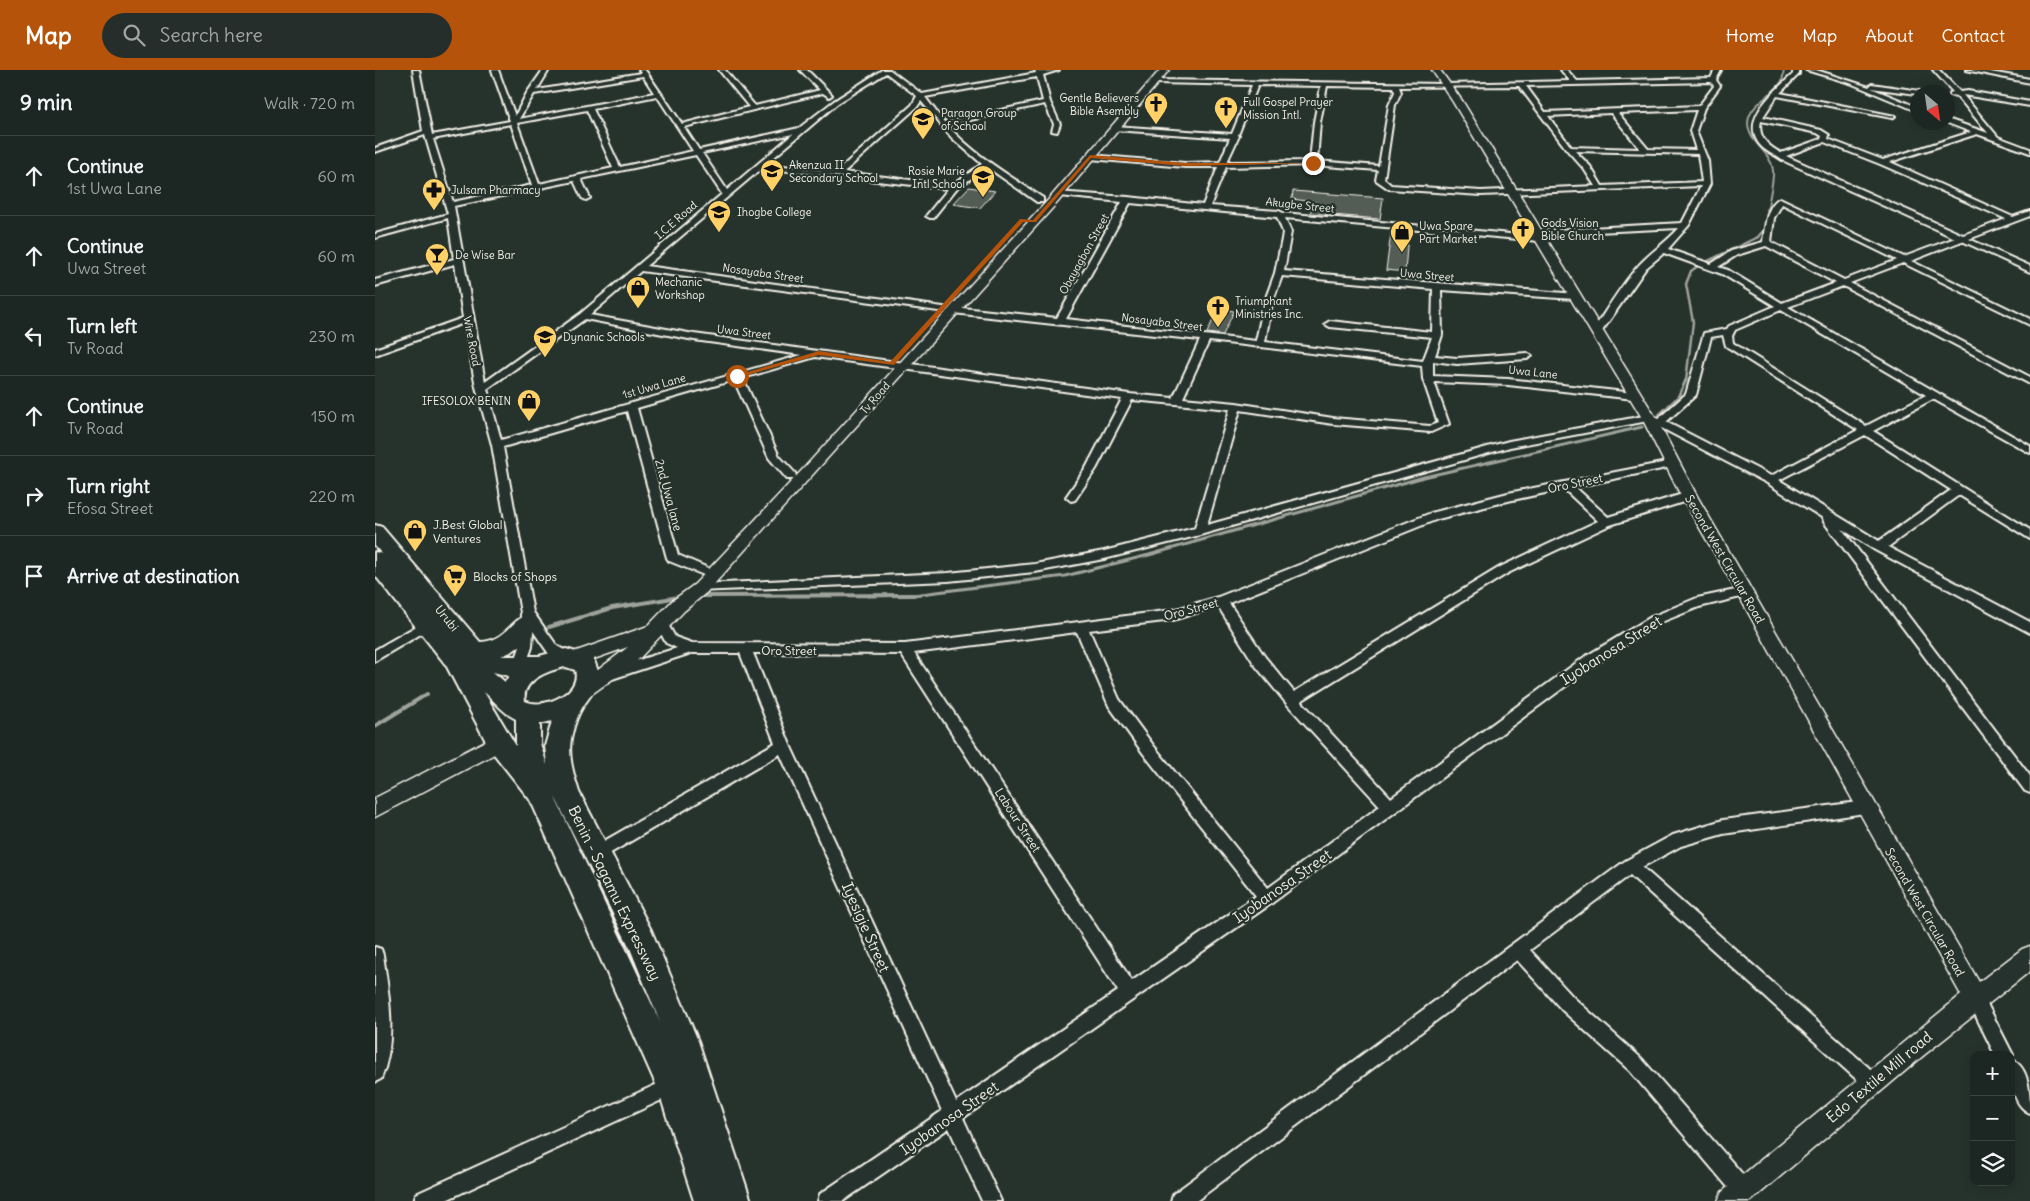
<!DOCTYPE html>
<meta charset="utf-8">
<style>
:root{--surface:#1c2622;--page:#252e2a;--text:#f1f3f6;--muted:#a0a5a5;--line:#3a4340;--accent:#b45309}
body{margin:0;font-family:Delius,sans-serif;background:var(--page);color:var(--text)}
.controls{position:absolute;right:15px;bottom:15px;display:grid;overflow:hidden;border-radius:10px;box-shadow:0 2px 12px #0003}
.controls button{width:45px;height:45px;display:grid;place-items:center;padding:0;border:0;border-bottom:1px solid var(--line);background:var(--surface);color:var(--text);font:25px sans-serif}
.compass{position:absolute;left:1535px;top:15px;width:45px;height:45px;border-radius:50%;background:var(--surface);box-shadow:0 2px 12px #0003;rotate:151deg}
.stop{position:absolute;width:15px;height:15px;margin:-11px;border:4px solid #b45309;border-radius:50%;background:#fff}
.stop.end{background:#b45309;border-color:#fff;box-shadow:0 1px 5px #0008}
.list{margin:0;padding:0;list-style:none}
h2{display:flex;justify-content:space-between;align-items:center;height:65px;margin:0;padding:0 20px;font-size:21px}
h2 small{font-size:16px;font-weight:400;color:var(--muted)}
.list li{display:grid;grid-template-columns:32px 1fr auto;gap:15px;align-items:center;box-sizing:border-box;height:80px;padding:0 20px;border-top:1px solid var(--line)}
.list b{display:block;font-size:19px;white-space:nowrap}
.list p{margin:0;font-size:16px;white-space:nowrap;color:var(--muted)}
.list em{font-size:16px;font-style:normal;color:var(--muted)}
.icon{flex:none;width:28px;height:28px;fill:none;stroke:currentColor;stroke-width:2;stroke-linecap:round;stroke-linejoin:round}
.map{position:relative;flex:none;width:1655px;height:1131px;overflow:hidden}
header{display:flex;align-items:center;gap:30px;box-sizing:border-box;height:70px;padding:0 25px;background:var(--accent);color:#fff}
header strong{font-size:24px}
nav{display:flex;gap:28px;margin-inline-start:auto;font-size:18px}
.search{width:350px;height:45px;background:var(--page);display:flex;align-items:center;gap:12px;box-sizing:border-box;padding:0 18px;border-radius:28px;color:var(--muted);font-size:19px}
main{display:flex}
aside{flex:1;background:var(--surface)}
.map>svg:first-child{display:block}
</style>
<header>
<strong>Map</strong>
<div class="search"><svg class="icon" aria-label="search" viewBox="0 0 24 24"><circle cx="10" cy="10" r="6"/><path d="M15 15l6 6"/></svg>Search here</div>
<nav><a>Home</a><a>Map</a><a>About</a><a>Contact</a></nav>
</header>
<main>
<aside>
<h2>9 min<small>Walk · 720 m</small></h2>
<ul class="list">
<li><svg class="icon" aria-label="ahead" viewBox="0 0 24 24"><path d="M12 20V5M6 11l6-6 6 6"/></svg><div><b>Continue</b><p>1st Uwa Lane</p></div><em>60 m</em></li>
<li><svg class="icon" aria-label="ahead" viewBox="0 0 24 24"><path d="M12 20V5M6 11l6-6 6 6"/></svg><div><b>Continue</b><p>Uwa Street</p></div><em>60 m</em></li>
<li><svg class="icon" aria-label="left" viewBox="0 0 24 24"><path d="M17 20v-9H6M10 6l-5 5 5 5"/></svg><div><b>Turn left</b><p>Tv Road</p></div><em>230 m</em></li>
<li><svg class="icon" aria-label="ahead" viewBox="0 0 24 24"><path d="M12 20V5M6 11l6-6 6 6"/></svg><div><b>Continue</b><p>Tv Road</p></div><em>150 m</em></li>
<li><svg class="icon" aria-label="right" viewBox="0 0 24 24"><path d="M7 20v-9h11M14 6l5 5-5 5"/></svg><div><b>Turn right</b><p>Efosa Street</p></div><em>220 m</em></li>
<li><svg class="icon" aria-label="arrive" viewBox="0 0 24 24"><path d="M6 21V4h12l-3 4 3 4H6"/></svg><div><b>Arrive at destination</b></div></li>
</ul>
</aside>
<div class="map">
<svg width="1655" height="1131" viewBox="0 0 1655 1131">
<rect width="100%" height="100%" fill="#26332d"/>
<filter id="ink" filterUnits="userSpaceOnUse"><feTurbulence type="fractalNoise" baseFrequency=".02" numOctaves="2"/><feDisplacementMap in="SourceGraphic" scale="10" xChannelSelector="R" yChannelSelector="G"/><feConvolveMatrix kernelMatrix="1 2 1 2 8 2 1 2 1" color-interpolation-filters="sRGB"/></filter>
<g filter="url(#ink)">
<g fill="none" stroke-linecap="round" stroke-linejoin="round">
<!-- stream-far3 -->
<path stroke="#9fa39b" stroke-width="2" d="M1393,138C1394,127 1399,111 1398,100C1396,81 1373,73 1373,53C1374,34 1398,26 1407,11C1408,9 1408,3 1409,0"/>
<!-- stream-far2 -->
<path stroke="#9fa39b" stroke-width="2.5" d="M1331,192L1383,167L1390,158L1393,137
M1311,311L1318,252L1311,214L1316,201L1323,196"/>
<!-- stream-far1 -->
<path stroke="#9fa39b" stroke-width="3" d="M1284,345L1303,327L1311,310
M327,526H345
M493,526L538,525L690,506L774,485L1049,407L1267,357"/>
<!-- stream -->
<path stroke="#9fa39b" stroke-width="4" d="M327,526L539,525
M174,557L237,538L304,527
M0,656L52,624"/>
</g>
<!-- building -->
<path fill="#525c55" stroke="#f4f1e8" d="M594,117L620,121L605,138L578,134Z
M918,121L1008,128L1005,149L935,143L940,132L917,129Z
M1016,163L1033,164L1030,202L1011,200Z
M843,239L859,241L848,265L832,263Z"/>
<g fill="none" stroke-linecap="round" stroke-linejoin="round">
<!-- street casing -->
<g stroke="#f4f1e8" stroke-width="4">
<path id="street" d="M38,0H44L57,65L135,51L117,0H123L140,46L152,23L168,0H174L162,20L266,3L264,0H270L307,54L374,37L344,0H350L380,36L445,20L425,0H432L457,25L454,27L448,23L309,57L324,80L424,58L459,31L507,0H515L547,24L661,3L660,0L667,2L684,0L668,5L675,32L685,54L682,62L677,61L679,54L670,34L572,55C599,85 635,106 668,128V132H662L612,97L581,119L558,148H555L551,146L573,119L387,98L271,196L568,237L571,238V242L266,201L215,245L319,264L754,324L798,328L825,270L578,243L574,240L578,237L682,248L747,132L684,126H681V122L753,127L828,135L843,97H810L715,89L711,87L715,85L810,93L845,92L855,68L739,60L736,58L739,56L857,64L877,15L780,13L778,10L1072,14L1195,11L1186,0H1192L1202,11L1336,8L1340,0H1346L1341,10L1345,16L1329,38L1321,61L1333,91L1335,114L1314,155L1293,179L1336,194L1356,181L1388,172C1390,158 1391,135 1405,128L1529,187L1580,168L1407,90C1401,85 1393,83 1387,77C1362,51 1400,21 1418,4V0H1424V4L1405,23L1520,46L1517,48L1402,26L1388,47L1446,60L1454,65L1453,69L1508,90L1596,62L1570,52H1572V49L1613,63L1582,26L1575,25V23L1578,22L1558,0H1564L1585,22L1593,21L1655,32V36L1588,25L1623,67L1655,79V83L1602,64L1515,92L1638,147L1655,141V146L1594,169L1655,196V202L1587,171L1536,191L1655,249V255L1528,193L1475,213L1655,307V314L1468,216L1413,237L1655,376V383L1558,329L1498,361L1655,460V469L1584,425L1513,477L1655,552V563L1500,480L1467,459L1655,706V723L1650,721L1449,452L1448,448L1392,413L1273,351L1135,377L825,465L729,489L660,502L573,511L322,521L320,518L326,514L573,503L660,494L729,481L820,458L855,339L757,330L721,399L700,430L696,431L691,427L711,398L747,329L440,287L368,308L404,386L420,403L421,406L420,409H412L394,388L359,310L262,338L303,485L333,498L335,501L333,504L329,505L294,491L292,488L252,341L128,377L158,542L182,576L196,584L197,588L196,592L191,593L174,584L158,561L157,577L150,597L152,602L151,606H141L138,597L145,577L146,543L117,375L101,317L89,253L0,285V279L88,248L80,194L0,216V210L79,189L73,148L0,168V164L73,144L50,65L0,82V78L48,61ZM511,3L542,26L537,35L461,102L391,94L463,33ZM268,6L279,23L144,49L159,24ZM662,7L668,31L569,52L550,27ZM1336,12L1339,16L1324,36L1170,42L1151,16ZM883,15L946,16L939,52L935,91L852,92L864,66L863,65ZM952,16L1018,17L1020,22L1014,35L1004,96L942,91L945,52ZM1144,16L1192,80L1209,99L1220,116L1106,121L1016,115L1009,109L1020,35L1026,22L1024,17ZM282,26L318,81L245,97L218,39ZM546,31L577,68L607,94L577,115L469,102L542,37ZM212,40L238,98L164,114L142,53ZM1322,40L1315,61L1321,80L1273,79L1243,43ZM1236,43L1265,79L1196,77L1173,46ZM1386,51L1442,63L1447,66L1446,69L1406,83C1393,76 1382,67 1386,51ZM136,54L157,115L78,132L58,69ZM418,64L352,120L327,83ZM1449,72L1505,94L1631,149L1588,165L1411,86ZM1200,81L1323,84L1327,112L1227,116L1215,96ZM321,85L347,124L205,244L110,312L79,136L199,111L207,128L211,130L215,128L206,109ZM938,95L1003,100L1001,110L1014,119L1106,125L1326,116L1307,153L1160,161L1156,163L1160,165L1304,158C1292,172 1277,181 1264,195C1246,215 1232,239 1217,262L1219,264H1225L1271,198L1289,183L1347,204L1400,236L1354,256L1352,259L1329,263L1311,324L1283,349L1274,345L1134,371L832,455L865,340L958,354L1056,362L1074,354L1059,312L1133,315L1259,329L1264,326L1259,323L1133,309L1058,306V291L1082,294L1152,289L1157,286L1152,283L1082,288L1060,286L1067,265L1066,220L1199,229L1203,226L1202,224L909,201L916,162L910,148L1164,171L1168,169L1167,167L908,143L904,141L835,136L851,97ZM755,133L902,147L908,162L907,169L900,203L889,233L881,271L691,249ZM1407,134L1522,190L1469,210L1396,172L1399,148ZM1391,176L1461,213L1407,233L1353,200L1343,197L1362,185ZM907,206L1058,219L1057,262L955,251L950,254L955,257L1057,267L1048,291L890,272L897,233ZM1406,240L1551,325L1491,356L1358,273L1357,266L1360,260ZM210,249L319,270L427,285L126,370L112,319ZM1348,265L1351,276L1483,360L1396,406L1291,352L1321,325L1336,267ZM834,271L1047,296L1048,309L1063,353L1055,356L958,348L861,333L808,328ZM1490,365L1576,420L1504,471L1404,410Z
M1431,0H1441L1494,17L1497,14L1545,21L1546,22L1542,24L1496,18L1542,37V41L1475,13Z
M1591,0H1604L1655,9V13Z
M1297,391L1302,394L1301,396L1200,417L1233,447L1314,422L1318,423L1319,426L1318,429L1235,455L1133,503L926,631L1016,728L1208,588L1276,547L1322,528L1370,518L1374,519L1376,522L1374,525L1324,537L1284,553L1218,596L897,833L588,1048L626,1131H607L574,1058L468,1131H443L445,1124L567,1041L405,684L227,788L222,790L217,788L215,783L217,778L400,673L365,583H316L237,609L232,608L231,604L232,600L302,578L291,573L281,554L283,551H291L300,567L317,573L530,574L798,540L843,527L1056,443L1133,423ZM1189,419L1223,451L1125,497L919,622L890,587L854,533L1063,449L1133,431ZM843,536L880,595L912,634L1005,736L893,818L778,675L744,629L714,560L798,550ZM702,562L734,636L768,683L881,826L757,911L539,583ZM378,583L526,584L743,921L581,1032L415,675Z
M52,550L56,552L58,555L56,558L0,591V580Z
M1490,731L1495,732L1497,737L1495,742L1490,743L1348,764L1306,776L1267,797L1502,1005L1505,1011L1502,1017L1496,1020L1490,1017L1255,805L1155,880L1199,928L1267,989L1376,1114L1378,1121L1376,1128L1369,1130L1362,1128L1255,1001L1187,940L1142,890L821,1131H796L798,1124L1250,791L1298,765L1348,750Z
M0,877L6,879L8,885C14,924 22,972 6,1009L0,1012Z
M1600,920L1606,922L1635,979L1638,985L1636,988V985H1620L1592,928L1594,922Z
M1636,989C1655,997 1655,1025 1655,1043C1636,1035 1636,1007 1636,989Z
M298,1007L304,1010L307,1016L304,1022L69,1131H39L41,1124Z"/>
</g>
<!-- secondary casing -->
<g stroke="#f4f1e8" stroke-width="3">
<path id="secondary" d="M785,0H794L682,133L332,522L309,541L260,593L214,626L208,628L202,626L199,621L202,616L253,577L199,596L193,594L190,589L193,584L273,556L297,531L320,514L429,398L674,129Z
M1057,0H1065L1088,32L1281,348L1322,426L1604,912L1647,879L1655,876V901L1549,985L1376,1131H1343L1347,1122L1586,925L1354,508L1306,426L1267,348L1078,32Z
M124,664L131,666L134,672L131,678L0,747V728Z"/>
</g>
<!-- highway casing -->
<g stroke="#f4f1e8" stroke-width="4">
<path id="highway" d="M0,455L7,457L105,572C136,571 138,540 160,547L163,553C154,569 144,580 126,586H164L191,579L217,587C231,613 220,617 207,638C202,646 199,656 197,664C192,684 198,703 204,722L276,860L323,971L376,1131H319L283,1019L156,731L115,679L71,595L0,505V482L7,484L0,476ZM191,597L200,600C207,623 168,640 150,631C146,610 174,600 191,597ZM118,602L134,606L130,612ZM109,622C120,631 128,643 141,649V676ZM177,651L170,676L172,695L165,673V654ZM180,727L255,878L285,952L182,732Z"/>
</g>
<!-- street -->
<use href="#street" fill="#26332d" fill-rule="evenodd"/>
<!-- secondary -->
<use href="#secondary" fill="#26332d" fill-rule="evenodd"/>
<!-- highway -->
<use href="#highway" fill="#26332d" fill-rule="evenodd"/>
</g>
</g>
<!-- route -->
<path fill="#b45309" d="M715,85L810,93H941L810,96L716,88L661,152H648L519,295L444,285L365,307L359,306L444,281L515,292L645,149L658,150Z"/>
<!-- icons -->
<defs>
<g id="church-pin" transform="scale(1.25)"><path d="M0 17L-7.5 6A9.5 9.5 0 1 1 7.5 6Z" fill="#ffd166" stroke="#26332d"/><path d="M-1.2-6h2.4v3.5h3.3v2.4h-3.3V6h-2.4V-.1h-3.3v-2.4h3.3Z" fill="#111"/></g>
<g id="school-pin" transform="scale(1.25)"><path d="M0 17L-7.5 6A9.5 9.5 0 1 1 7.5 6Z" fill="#ffd166" stroke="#26332d"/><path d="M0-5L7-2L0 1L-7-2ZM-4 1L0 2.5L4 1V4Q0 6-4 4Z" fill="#111"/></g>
<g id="pharmacy-pin" transform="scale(1.25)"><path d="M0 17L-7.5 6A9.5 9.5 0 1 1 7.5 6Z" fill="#ffd166" stroke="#26332d"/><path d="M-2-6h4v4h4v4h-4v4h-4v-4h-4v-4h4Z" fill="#111"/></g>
<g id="shop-pin" transform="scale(1.25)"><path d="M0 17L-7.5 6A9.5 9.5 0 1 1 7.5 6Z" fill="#ffd166" stroke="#26332d"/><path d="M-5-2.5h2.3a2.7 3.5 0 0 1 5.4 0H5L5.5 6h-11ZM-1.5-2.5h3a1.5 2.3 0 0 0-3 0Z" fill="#111"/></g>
<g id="bar-pin" transform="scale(1.25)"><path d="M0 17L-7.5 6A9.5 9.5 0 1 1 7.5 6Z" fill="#ffd166" stroke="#26332d"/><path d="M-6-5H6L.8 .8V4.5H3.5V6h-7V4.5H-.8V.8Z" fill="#111"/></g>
<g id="supermarket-pin" transform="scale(1.25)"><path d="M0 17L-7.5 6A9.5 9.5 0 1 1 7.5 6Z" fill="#ffd166" stroke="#26332d"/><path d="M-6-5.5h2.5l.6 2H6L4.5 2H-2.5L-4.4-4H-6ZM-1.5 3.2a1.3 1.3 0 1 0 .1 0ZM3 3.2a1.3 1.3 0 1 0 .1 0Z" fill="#111"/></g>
</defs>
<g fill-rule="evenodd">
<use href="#church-pin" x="781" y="34"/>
<use href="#church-pin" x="851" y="38"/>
<use href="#school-pin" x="548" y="49"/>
<use href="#school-pin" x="397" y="101"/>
<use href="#school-pin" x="608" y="107"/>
<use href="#pharmacy-pin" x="59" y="120"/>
<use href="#school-pin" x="344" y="142"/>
<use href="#church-pin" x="1148" y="159"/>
<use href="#shop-pin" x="1027" y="162"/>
<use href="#bar-pin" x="62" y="185"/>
<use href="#shop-pin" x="263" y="218"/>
<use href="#church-pin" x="843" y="237"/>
<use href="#school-pin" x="170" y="267"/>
<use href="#shop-pin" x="154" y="331"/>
<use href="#shop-pin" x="40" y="461"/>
<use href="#supermarket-pin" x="80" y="506"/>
</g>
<g text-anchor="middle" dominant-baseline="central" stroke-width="4.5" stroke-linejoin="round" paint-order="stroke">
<!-- far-poi labels -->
<g font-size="11" fill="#f4f1e8" stroke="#26332d" text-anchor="start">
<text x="764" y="28" text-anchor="end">Gentle Believers<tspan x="764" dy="13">Bible Asembly</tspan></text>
<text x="868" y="32">Full Gospel Prayer<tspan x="868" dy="13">Mission Intl.</tspan></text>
<text x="566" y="43">Paragon Group<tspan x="566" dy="13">of School</tspan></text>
<text x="414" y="95">Akenzua II<tspan x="414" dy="13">Secondary School</tspan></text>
<text x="590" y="101" text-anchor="end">Rosie Marie<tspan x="590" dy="13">Intl School</tspan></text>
<text x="76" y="120">Julsam Pharmacy</text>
<text x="362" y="142">Ihogbe College</text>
<text x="1166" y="153">Gods Vision<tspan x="1166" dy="13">Bible Church</tspan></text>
<text x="1044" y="156">Uwa Spare<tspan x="1044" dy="13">Part Market</tspan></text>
<text x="80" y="185">De Wise Bar</text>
<text x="280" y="212">Mechanic<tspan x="280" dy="13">Workshop</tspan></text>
<text x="860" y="231">Triumphant<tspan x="860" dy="13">Ministries Inc.</tspan></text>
<text x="188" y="267">Dynanic Schools</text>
<text x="136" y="331" text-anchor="end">IFESOLOX BENIN</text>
</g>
<!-- far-street labels -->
<g font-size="11" fill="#f4f1e8" stroke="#26332d">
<text transform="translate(925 135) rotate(6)">Akugbe Street</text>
<text transform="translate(301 150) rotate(-41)">I.C.E Road</text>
<text transform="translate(709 184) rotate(-61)">Obayagbon Street</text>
<text transform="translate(388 203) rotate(8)">Nosayaba Street</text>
<text transform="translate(1052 205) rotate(5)">Uwa Street</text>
<text transform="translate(787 252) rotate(7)">Nosayaba Street</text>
<text transform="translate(369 262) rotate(7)">Uwa Street</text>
<text transform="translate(97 271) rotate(79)">Wire Road</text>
<text transform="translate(1158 302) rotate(6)">Uwa Lane</text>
<text transform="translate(279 316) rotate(-16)">1st Uwa Lane</text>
<text transform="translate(500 328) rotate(-49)">Tv Road</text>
</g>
<!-- street labels -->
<g font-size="12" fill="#f4f1e8" stroke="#26332d">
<text transform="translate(1200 413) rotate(-12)">Oro Street</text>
<text transform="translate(294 425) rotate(75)">2nd Uwa lane</text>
<text transform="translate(1350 489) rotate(60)">Second West Circular Road</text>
<text transform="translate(816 539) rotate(-15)">Oro Street</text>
<text transform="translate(72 548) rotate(51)">Urubi</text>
<text x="414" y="580">Oro Street</text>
<text transform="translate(643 750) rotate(57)">Labour Street</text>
<text transform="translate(1550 842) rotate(60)">Second West Circular Road</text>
</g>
<!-- poi labels -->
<g font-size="12" fill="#f4f1e8" stroke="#26332d" text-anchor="start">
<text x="58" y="454">J.Best Global<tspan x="58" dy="14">Ventures</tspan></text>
<text x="98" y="506">Blocks of Shops</text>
</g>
<!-- near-street labels -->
<g font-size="15" fill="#f4f1e8" stroke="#26332d">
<text transform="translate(1236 580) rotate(-32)">Iyobanosa Street</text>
<text transform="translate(907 816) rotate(-35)">Iyobanosa Street</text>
<text transform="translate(240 823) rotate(64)">Benin - Sagamu Expressway</text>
<text transform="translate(491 857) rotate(66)">Iyesigie Street</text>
<text transform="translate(1504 1007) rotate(-40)">Edo Textile Mill road</text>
<text transform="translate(574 1048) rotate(-35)">Iyobanosa Street</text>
</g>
</g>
</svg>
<div class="controls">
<button>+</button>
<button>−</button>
<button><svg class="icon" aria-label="layers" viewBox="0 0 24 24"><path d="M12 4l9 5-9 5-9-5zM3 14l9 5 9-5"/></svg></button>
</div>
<svg class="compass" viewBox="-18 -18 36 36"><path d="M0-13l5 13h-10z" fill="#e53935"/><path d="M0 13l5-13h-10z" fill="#a0a5a5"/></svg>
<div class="stop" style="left:362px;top:306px"></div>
<div class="stop end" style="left:938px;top:93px"></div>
</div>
</main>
